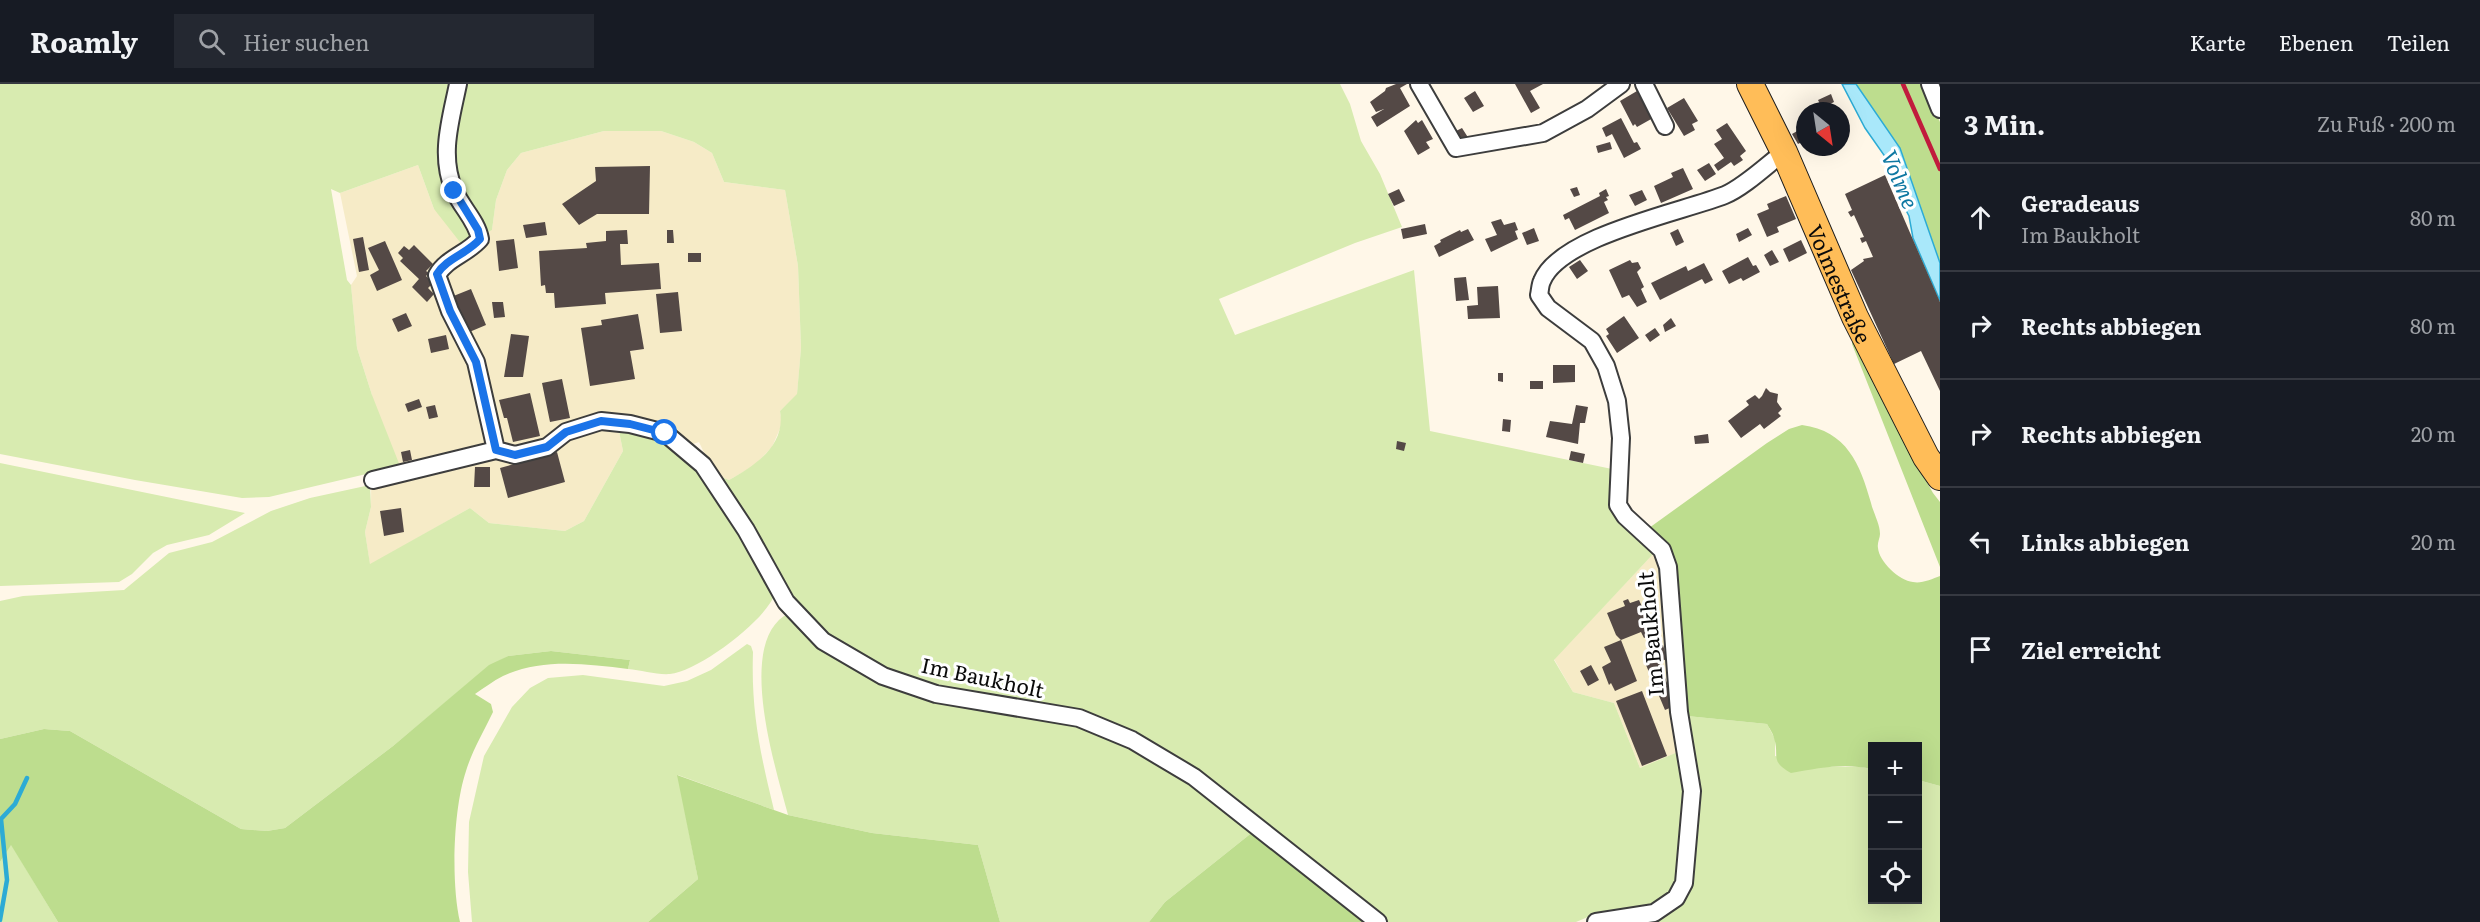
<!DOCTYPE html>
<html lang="de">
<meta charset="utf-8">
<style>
:root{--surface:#171b24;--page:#242831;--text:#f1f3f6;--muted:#9ea1a6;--line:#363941}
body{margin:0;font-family:Literata,serif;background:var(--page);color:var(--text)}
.controls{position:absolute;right:18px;bottom:18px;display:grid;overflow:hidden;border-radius:0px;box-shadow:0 6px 24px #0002}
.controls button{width:54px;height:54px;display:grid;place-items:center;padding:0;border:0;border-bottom:2px solid var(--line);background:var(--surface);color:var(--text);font:30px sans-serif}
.compass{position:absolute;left:1796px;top:18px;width:54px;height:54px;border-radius:50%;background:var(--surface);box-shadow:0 6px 24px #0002;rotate:150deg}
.stop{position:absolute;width:18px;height:18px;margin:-14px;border:4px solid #1a73e8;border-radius:50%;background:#fff}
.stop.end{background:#1a73e8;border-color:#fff;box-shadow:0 2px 6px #0008}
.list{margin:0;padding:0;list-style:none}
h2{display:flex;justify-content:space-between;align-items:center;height:78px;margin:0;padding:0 24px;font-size:26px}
h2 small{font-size:20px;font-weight:400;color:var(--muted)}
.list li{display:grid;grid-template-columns:39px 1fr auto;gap:18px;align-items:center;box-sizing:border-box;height:108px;padding:0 24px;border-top:2px solid var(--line)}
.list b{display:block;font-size:22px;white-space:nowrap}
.list p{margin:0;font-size:20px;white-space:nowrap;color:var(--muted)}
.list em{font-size:20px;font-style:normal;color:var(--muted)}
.icon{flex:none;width:33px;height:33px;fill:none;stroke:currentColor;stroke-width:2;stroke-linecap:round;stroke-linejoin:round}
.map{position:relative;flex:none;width:1940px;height:838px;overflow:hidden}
header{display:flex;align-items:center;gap:36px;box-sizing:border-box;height:84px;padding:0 30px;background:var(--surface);border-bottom:2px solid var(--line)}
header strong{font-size:28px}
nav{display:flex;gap:33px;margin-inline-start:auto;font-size:21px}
.search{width:420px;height:54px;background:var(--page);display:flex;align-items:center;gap:15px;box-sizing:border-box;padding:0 21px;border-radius:0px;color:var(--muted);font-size:22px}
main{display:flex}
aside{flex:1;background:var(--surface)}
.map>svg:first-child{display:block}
</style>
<header>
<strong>Roamly</strong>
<div class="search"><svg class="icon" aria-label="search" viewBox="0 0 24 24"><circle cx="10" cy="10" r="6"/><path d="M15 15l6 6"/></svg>Hier suchen</div>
<nav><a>Karte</a><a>Ebenen</a><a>Teilen</a></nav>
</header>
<main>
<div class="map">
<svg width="1940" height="838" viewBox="0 0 1940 838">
<rect width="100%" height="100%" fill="#fff7e8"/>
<!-- farmland -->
<path fill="#f6ebc7" d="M604,47H661L694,58L712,69L724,98L785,106L798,182L801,264L797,311L780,327L782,340L772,363L754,382L729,396L714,390L699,358L690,361L674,346L649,336L622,335L619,347L623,367L584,437L565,447L489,439L470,424L370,481L365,448L371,423L372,311L357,264L351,201L357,192L340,109L418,81L434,125L473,150L492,146L496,116L507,86L521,69Z
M1655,468L1660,477L1680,667L1640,684L1614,619L1573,608L1554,575Z"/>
<!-- green -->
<path fill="#d8ebb0" d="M0,0H452L442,71L473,150L463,162L434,125L418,81L340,109L331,105L347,196L351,201L357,264L372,311L400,382L269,413L242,414L135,396L0,370Z
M464,0H1340L1350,20L1361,57L1380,90L1402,143L1355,159L1219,215L1235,251L1414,186L1430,347L1612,385L1611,418L1655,468L1554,576L1573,608L1614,619L1640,684L1680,667L1686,708L1679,796L1673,807L1645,826L1616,827L1588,833L1576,838H1388L1123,645L952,607L898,592L834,557L802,526L714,390L729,396C755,382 786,361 780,327L797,310L801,264L798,182L785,106L724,98L712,69L694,58L661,47H604L521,69L507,86L496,116L492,146L486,149L458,104L453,55Z
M619,347L642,349L668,359L687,375L741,447L775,509C767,536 699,587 670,590C657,591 641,586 628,585L630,576L551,567L508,572L489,582L393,662L285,744L267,747L241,745L70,647L44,645L0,655V517L23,512L124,506L169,469L212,458L271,427L310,414L370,401L371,423L365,448L370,480L470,424L489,439L565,447L584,437L623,367Z
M0,379L245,429L209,451L167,461L153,469L132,490L119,498L0,502Z
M784,532H791L855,584L1074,640L1134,663L1187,696L1254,747L1165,818L1149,838H1000L978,761L872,749L788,731C776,685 737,564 784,532Z
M747,560L751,562L753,568C751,628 760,668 774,726L678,691L698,795L648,838H472L468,788L469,738L484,672L512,623L530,604L548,594L583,591L664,602L687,597L711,586Z
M1687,632L1767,640L1775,655V672L1821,683H1861L1872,685V816H1918V696L1940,702V838H1648L1683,815Z
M11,760L58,838H0V778Z"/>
<!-- forest -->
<path fill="#bddd8e" d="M1856,0H1923L1940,38V179L1900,64Z
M1852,247L1901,353L1933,409L1940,418V483L1852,260Z
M1802,341C1847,347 1860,380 1871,419C1873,428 1880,440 1880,450C1880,454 1877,459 1878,464C1879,477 1899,497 1913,498C1921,500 1932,495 1940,492V702L1918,696V662H1872V685C1845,679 1818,684 1791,689C1769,677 1780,672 1774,654C1773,649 1769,644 1767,640L1687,632L1674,476L1649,444L1767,359L1789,345Z
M551,567L630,576L628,585C586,580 542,574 503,592C493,597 484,604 475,610L491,620L493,628C484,647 472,667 466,687C453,726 451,799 460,838H58L11,761L0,778V655L44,645L70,647L241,745L267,747L285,744L393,662L489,581L508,572Z
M677,691L788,731L872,749L978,761L1000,838H648L698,795Z
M1254,747L1368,838H1149L1165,818Z"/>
<!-- water -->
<path fill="#a9e8fa" stroke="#2cabd5" stroke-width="1.5" d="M1842,0H1856L1900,64L1940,179V217L1913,154L1909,132L1901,117L1891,81L1865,44Z"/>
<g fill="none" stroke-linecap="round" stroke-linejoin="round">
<!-- stream -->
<path stroke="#2cabd5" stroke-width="4.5" d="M0,836L7,796L1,735L15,720L27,694"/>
</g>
<!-- building -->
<path fill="#544946" d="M1396,0H1407L1400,4L1410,22L1377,43L1371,33L1384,25L1376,28L1370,18L1385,7L1386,4Z
M1515,0H1543L1530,7L1540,24L1531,29Z
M1475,7L1484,22L1473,28L1464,14Z
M1637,7L1653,34L1637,43L1635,40L1633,42L1620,17Z
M1831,10L1834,18L1822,24L1818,16Z
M1684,14L1698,37L1692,40L1695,46L1684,52L1667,24Z
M1621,34L1634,59L1637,58L1641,65L1624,74L1612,50L1606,53L1602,44Z
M1416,36L1418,39L1422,36L1433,55L1426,58L1430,64L1418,71L1404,47Z
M1727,39L1746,67L1740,72L1743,76L1734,82L1731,78L1718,87L1714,81L1724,74L1714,60L1722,55L1716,46Z
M1462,44L1469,55L1463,59L1456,47Z
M1799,46L1804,57L1798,60L1792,50Z
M1610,58L1612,65L1598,69L1596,62Z
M1709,79L1716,90L1705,97L1697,86Z
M650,82L649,130H597L579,141L562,120L596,97L595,83Z
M1683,84L1693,105L1661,119L1654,102L1673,93L1671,89Z
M1885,91L1940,218V307L1921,267L1894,280L1851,186L1864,177L1863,175L1873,173L1866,157L1862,159L1860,154L1864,153L1854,131L1851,133L1848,128L1852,126L1845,110Z
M1577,103L1580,111L1574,113L1570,105Z
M1399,105L1405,117L1394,122L1388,110Z
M1606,105L1609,112L1606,113L1608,116L1604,118L1609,129L1575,146L1569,134L1565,136L1563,131L1600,112L1599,109Z
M1642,106L1647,116L1635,122L1629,111Z
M1786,112L1796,135L1777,143L1779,148L1767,153L1757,130L1769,125L1767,120Z
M1501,135L1504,141L1515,138L1518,146L1515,147L1518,155L1491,168L1485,155L1497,151L1491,138Z
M545,138L547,151L526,154L523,141Z
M1425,140L1427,150L1403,155L1401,145Z
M1534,144L1539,157L1527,161L1522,149Z
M1748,144L1752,151L1739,158L1736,150Z
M1468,145L1474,156L1439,173L1434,162L1441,158L1440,156L1460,146L1461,148Z
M1678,145L1684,158L1676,162L1670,149Z
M627,146L628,160H620L621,181L659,179L661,205L605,209L606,220L555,224L554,209H546L545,201L541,202L539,167L587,164L586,159L606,157V147Z
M667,146H673L674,159H667Z
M363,153L369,186L359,188L353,155Z
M514,155L518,184L499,187L496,157Z
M1801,156L1807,169L1789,178L1783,165Z
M385,157L402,196L377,207L370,191L379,186L368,164Z
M414,161L433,180L426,187L429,189L426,192L433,199L428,204L434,210L427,218L412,203L419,195L400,177L403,174L398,169L404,162L409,166Z
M1772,166L1779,178L1770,182L1764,171Z
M688,169H701V178H688Z
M1748,173L1753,182L1756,181L1760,188L1743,197L1741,194L1729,200L1722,187Z
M1580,176L1588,187L1577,195L1569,183Z
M1630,176L1632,179L1638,178L1641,184L1637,188L1644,203L1641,205L1647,218L1637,223L1629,211L1622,214L1609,186Z
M1704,179L1713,196L1705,200L1702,195L1660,216L1651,199L1686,182L1688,187Z
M1466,193L1469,216L1456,217L1454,194Z
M1498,202L1500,234L1468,235L1467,222L1478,221L1477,203Z
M471,205L486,241L467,249L451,213Z
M678,208L682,247L660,249L656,210Z
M492,218H503L505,233L494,234Z
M406,229L412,242L398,248L392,235Z
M638,230L644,265L630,267L635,295L590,302L581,244L602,241L601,236Z
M1624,232L1639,254L1617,269L1606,252L1609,250L1606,245Z
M1671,234L1676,242L1665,248L1663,241Z
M1655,244L1660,251L1650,258L1645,251Z
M511,250L529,252L523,293H504Z
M446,251L449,265L431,269L428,255Z
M1553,281H1575V298L1553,299Z
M1498,289H1503V298L1498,297Z
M562,295L570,334L550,338L542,299Z
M1530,297H1543V305H1530Z
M1766,304L1770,308L1778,310L1777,318L1782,325L1778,329L1781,332L1764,345L1760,340L1741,354L1728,337L1749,321L1746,317L1755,311L1759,315L1762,312Z
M530,309L540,352L513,358L507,334H504L499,316Z
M419,315L422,323L408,328L405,320Z
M435,321L438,333L429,335L426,323Z
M1576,321L1588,323L1585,339H1580L1578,360L1546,353L1550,337L1572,340Z
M1503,335L1511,336L1510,348L1502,347Z
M1708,350L1709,359L1695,360L1694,352Z
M1397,357L1406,359L1404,367L1396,365Z
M410,366L412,376L403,378L401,368Z
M1571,367L1585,370L1583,379L1569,376Z
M557,368L565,398L508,414L500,384Z
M475,383H490V403H474Z
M401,424L404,448L384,452L380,427Z
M1628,515L1630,519L1639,516L1654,549L1644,554L1641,548L1621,556L1616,551L1607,529L1625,522L1623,517Z
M1621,556L1637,597L1615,607L1611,599L1609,601L1602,583L1611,578L1604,563Z
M1663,561L1667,575L1659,578L1669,604L1672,623L1665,626L1646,581L1649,579L1643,569Z
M1591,581L1599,596L1588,602L1580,587Z
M1642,607L1667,672L1642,682L1616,617Z"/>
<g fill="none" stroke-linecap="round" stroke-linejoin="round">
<!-- street casing -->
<g stroke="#3d3d3d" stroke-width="20">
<path id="street" d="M458,0C451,35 439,71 454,106C461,123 477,137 480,155C467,170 447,174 437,191L450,227L476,278L496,366
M1419,0L1456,64L1543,49L1587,25L1621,0
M1644,0L1665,42
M1930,0L1940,25
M373,396L496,366L515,371L547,363L566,348L601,337L630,340L665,349L703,381L746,446L786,518L823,557L883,592L936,610L1079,634L1132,656L1194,693L1378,838
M1596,838L1654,829L1676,814L1684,799L1692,707L1679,628L1668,483L1662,466L1625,432L1618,421L1621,354L1617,317L1606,282L1592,257L1548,224L1539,211C1540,207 1540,201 1542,197C1560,152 1682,128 1725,111C1744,103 1767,81 1784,68"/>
</g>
<!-- primary casing -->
<g stroke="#1b1b1b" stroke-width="28">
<g id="primary">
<path id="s1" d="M1750,0L1784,68L1855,233L1926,373L1940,393"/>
</g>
</g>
<!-- street -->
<use href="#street" stroke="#fff" stroke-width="16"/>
<!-- primary -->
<use href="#primary" stroke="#ffbd58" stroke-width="26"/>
<!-- rail -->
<path stroke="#c11b3d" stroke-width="4.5" d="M1903,0L1940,85"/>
</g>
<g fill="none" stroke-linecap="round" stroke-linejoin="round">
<!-- route -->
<path stroke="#1a73e8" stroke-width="8" d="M454,107L478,146L480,155C467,170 447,174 437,190L450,227L476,278L496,366L515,371L547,363L566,348L601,337L630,340L665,349"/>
</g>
<g text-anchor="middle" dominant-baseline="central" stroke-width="6" stroke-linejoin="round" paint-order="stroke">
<!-- street labels -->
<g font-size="21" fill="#0a0a0a" stroke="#fff">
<text stroke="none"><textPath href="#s1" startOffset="219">Volmestraße</textPath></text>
<text transform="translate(1649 550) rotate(-95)">Im Baukholt</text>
<text transform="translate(983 592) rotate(12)">Im Baukholt</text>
</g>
<!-- water labels -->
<g font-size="22" font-style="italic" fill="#0e78a2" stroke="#fff">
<text transform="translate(1901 95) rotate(67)">Volme</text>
</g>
</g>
</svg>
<div class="controls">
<button>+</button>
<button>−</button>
<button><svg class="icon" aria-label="locate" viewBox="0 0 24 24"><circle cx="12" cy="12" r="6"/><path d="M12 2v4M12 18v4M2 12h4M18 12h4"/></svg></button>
</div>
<svg class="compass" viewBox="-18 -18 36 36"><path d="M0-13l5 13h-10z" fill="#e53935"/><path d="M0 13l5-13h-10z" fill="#9ea1a6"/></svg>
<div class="stop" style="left:665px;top:349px"></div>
<div class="stop end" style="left:454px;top:107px"></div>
</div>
<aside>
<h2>3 Min.<small>Zu Fuß · 200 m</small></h2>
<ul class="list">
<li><svg class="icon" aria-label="ahead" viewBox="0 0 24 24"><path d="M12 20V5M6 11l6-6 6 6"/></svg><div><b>Geradeaus</b><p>Im Baukholt</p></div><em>80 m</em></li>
<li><svg class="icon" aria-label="right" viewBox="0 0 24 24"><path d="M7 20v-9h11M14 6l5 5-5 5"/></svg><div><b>Rechts abbiegen</b></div><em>80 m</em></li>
<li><svg class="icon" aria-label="right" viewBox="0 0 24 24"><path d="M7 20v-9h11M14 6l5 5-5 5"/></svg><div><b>Rechts abbiegen</b></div><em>20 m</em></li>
<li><svg class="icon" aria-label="left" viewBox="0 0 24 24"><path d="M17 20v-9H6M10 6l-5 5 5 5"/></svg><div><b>Links abbiegen</b></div><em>20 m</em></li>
<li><svg class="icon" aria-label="arrive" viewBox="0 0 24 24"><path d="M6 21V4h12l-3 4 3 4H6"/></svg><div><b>Ziel erreicht</b></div></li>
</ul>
</aside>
</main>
